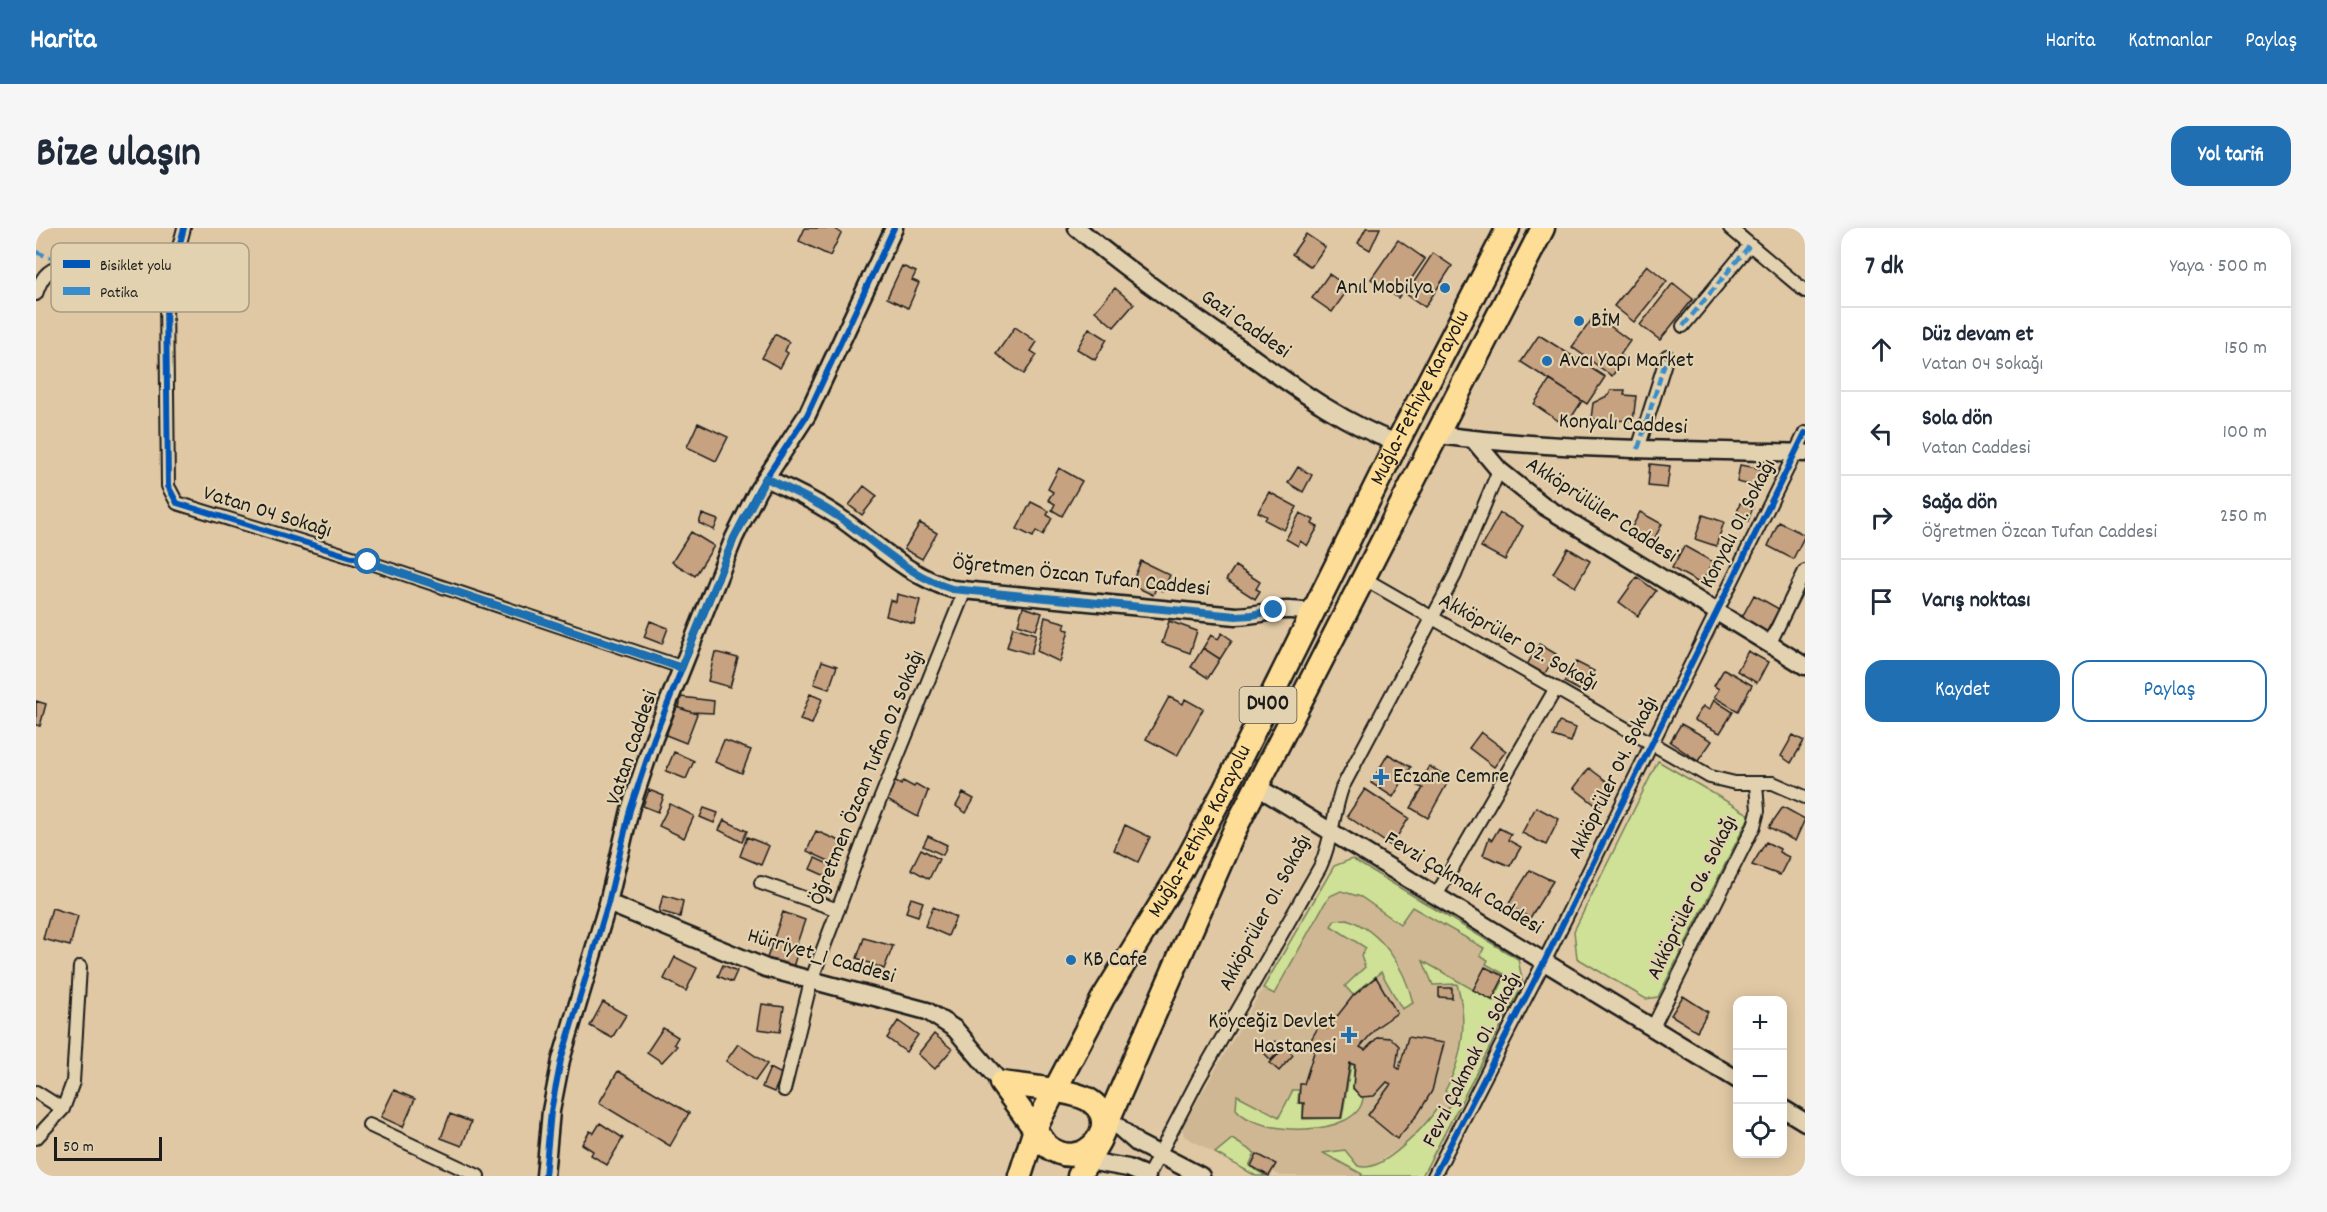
<!DOCTYPE html>
<html lang="tr">
<meta charset="utf-8">
<style>
:root{--surface:#fff;--page:#f6f6f7;--text:#1f2937;--muted:#747a83;--line:#e0e1e3;--accent:#1f6fb2}
body{margin:0;font-family:Dekko,sans-serif;background:var(--page);color:var(--text)}
.controls{position:absolute;right:18px;bottom:18px;display:grid;overflow:hidden;border-radius:12px;box-shadow:0 3px 15px #0003}
.controls button{width:54px;height:54px;display:grid;place-items:center;padding:0;border:0;border-bottom:2px solid var(--line);background:var(--surface);color:var(--text);font:30px sans-serif}
.scale{position:absolute;left:18px;bottom:15px;width:108px;box-sizing:border-box;padding-left:6px;border:3px solid #1c1c1c;border-top:0;font-size:16px;line-height:21px;white-space:nowrap;color:#1c1c1c;-webkit-text-stroke:4px #e3d2af;paint-order:stroke}
.stop{position:absolute;width:18px;height:18px;margin:-14px;border:4px solid #1f6fb2;border-radius:50%;background:#fff}
.stop.end{background:#1f6fb2;border-color:#fff;box-shadow:0 2px 6px #0008}
.list{margin:0;padding:0;list-style:none}
h2{display:flex;justify-content:space-between;align-items:center;height:78px;margin:0;padding:0 24px;font-size:26px}
h2 small{font-size:20px;font-weight:400;color:var(--muted)}
.list li{display:grid;grid-template-columns:39px 1fr auto;gap:18px;align-items:center;box-sizing:border-box;height:84px;padding:0 24px;border-top:2px solid var(--line)}
.list b{display:block;font-size:22px;white-space:nowrap}
.list p{margin:0;font-size:20px;white-space:nowrap;color:var(--muted)}
.list em{font-size:20px;font-style:normal;color:var(--muted)}
.actions{display:flex;gap:12px;padding:18px 24px}
.actions a{flex:1;padding:14px 0;border:2px solid var(--accent);border-radius:18px;text-align:center;font-size:21px;color:var(--accent)}
.actions .main{background:var(--accent);color:#fff}
.icon{flex:none;width:33px;height:33px;fill:none;stroke:currentColor;stroke-width:2;stroke-linecap:round;stroke-linejoin:round}
.map{position:relative;flex:none;width:1769px;height:948px;overflow:hidden;border-radius:18px}
header{display:flex;align-items:center;gap:36px;box-sizing:border-box;height:84px;padding:0 30px;background:var(--accent);color:#fff}
header strong{font-size:28px}
nav{display:flex;gap:33px;margin-inline-start:auto;font-size:21px}
.intro{display:flex;align-items:center;justify-content:space-between;box-sizing:border-box;height:144px;padding:0 36px}
h1{margin:0;font-size:42px}
.button{padding:15px 27px;border-radius:18px;background:var(--accent);color:#fff;font-size:21px;font-weight:700}
main{display:flex;gap:36px;padding:0 36px}
aside{flex:1;background:var(--surface);border-radius:18px;box-shadow:0 3px 15px #0003}
.map>svg:first-child{display:block}
</style>
<header>
<strong>Harita</strong>
<nav><a>Harita</a><a>Katmanlar</a><a>Paylaş</a></nav>
</header>
<div class="intro"><h1>Bize ulaşın</h1><a class="button">Yol tarifi</a></div>
<main>
<div class="map">
<svg width="1769" height="948" viewBox="0 0 1769 948">
<rect width="100%" height="100%" fill="#e0c8a4"/>
<filter id="ink" filterUnits="userSpaceOnUse"><feTurbulence type="fractalNoise" baseFrequency=".0167" numOctaves="2"/><feDisplacementMap in="SourceGraphic" scale="12" xChannelSelector="R" yChannelSelector="G"/><feConvolveMatrix kernelMatrix="1 2 1 2 8 2 1 2 1" color-interpolation-filters="sRGB"/></filter>
<g filter="url(#ink)">
<!-- built -->
<path fill="#d0b794" d="M1311,664L1325,669L1364,696L1375,679L1448,720L1452,732L1470,747L1457,773L1436,763L1437,760L1421,756L1426,775V814L1421,837L1410,863L1418,869L1410,883L1402,880L1388,898L1367,918L1334,939L1325,940L1288,925L1326,946L1325,948H1245L1237,944L1235,948H1230L1212,938L1219,925L1196,912L1179,925L1148,908L1146,899L1227,760L1237,766L1294,668L1300,665Z"/>
<!-- green -->
<path fill="#cee196" stroke="#757e59" stroke-width="1.5" d="M1622,533L1714,587L1622,769L1610,771L1541,730L1538,703Z
M1316,631L1482,731L1487,756L1386,948H1325L1326,946L1287,925L1309,922L1322,938C1346,947 1390,897 1402,879L1410,883L1418,869L1409,863C1427,829 1432,793 1421,756L1397,757L1387,733L1457,773L1470,747L1450,736L1452,732L1444,728L1448,720L1376,679L1364,696L1325,669L1305,663L1294,668L1289,675L1238,766L1227,760L1298,638Z
M1311,691C1347,704 1369,741 1377,775L1366,781L1345,744L1317,767L1309,758L1329,739L1325,728L1330,720L1295,698L1299,692Z
M1315,836L1318,837L1317,861L1327,870C1323,910 1221,909 1200,881L1201,867L1243,889L1257,862H1263L1262,875H1267V891L1306,890Z
M1196,911L1219,925L1213,938L1230,948H1220L1179,925Z"/>
<!-- building -->
<path fill="#c7a280" stroke="#1c1c1c" stroke-width="1.5" d="M769,0H798L805,5L794,28L763,13Z
M1330,0H1344L1334,22L1322,15Z
M1270,6L1289,19L1275,39L1256,26Z
M1362,12L1389,31L1362,70L1335,51Z
M1397,25L1416,38L1389,79L1370,66Z
M1611,37L1631,53L1598,94L1578,78Z
M866,38L880,44L876,52L883,55L872,80L851,70Z
M1293,46L1313,60L1296,84L1276,70Z
M1637,55L1657,71L1624,112L1604,97Z
M1079,60L1098,76L1078,99L1059,83Z
M1559,87L1594,113L1584,127L1588,131L1576,148L1536,119Z
M979,99L1001,114L995,123L1001,127L988,146L960,126Z
M1053,100L1071,111L1059,132L1041,121Z
M739,106L753,114L749,123L752,125L744,140L726,130Z
M1503,107L1569,149L1551,176L1485,134Z
M1514,152L1546,173L1530,198L1498,176Z
M1575,162H1589L1588,167L1600,168L1597,193L1555,191L1557,175L1573,167Z
M662,195L692,209L680,233L651,219Z
M1614,236L1634,238L1631,260L1612,258Z
M1704,237L1727,241L1724,259L1701,254Z
M1262,239L1276,247L1267,264L1252,255Z
M1023,240L1046,253L1026,288L1016,282L1019,276L1012,272L1017,264L1012,261Z
M828,258L841,268L826,287L813,277Z
M1233,264L1261,279L1248,302L1229,292L1231,288L1222,284Z
M995,274L1013,283L1011,287L1016,290L1007,307L1000,303L997,309L981,301Z
M1704,275L1717,279L1712,293L1700,288Z
M1604,284L1626,296L1616,315L1594,303Z
M1264,285L1278,292L1276,296L1282,299L1271,318L1264,313L1262,318L1250,311Z
M1464,285L1487,298L1469,332L1445,319Z
M666,286L682,292L678,302L663,295Z
M1667,287L1688,294L1680,318L1659,311Z
M1743,294L1769,307L1757,331L1732,318Z
M884,295L901,305L886,331L868,321Z
M655,304L678,318L659,348L636,334Z
M1648,318L1677,334L1665,356L1636,340Z
M1532,320L1554,333L1539,359L1517,345Z
M1105,333L1134,347L1127,363L1120,360L1117,367L1098,358L1101,354L1097,352Z
M1199,338L1224,354L1220,361L1224,363L1219,371L1190,352Z
M1601,349L1620,363L1602,388L1583,374Z
M861,366L884,372L878,396L850,388L854,372L860,374Z
M1718,367L1743,381L1730,405L1705,391Z
M987,379L1006,385L1000,402L982,396Z
M1009,389L1030,395L1028,401L1033,402L1024,434L1001,423Z
M614,393L632,400L626,416L608,409Z
M1133,393L1161,403L1154,425L1126,415Z
M977,399L1000,406L995,426L971,419Z
M1186,405L1196,412L1184,431L1167,420L1175,407L1182,411Z
M1503,416L1520,426L1508,447L1491,437Z
M1167,420L1184,431L1172,450L1155,439Z
M1712,423L1732,434L1721,455L1701,443Z
M679,424L702,430L694,459L672,453Z
M786,433L801,438L793,461L778,456Z
M1540,434L1558,443L1547,464L1528,454Z
M1688,441L1716,457L1702,483L1678,469L1683,461L1678,458Z
M774,466L786,471L776,496L764,492Z
M645,469L678,473L677,485L655,484L643,480Z
M1133,469L1147,476L1149,471L1167,481L1141,528L1110,511Z
M1678,472L1697,484L1684,505L1658,492L1667,478L1673,482Z
M0,473L10,476L4,498L0,497Z
M641,479L661,486L650,515L630,507Z
M1523,494L1540,500L1535,514L1517,508Z
M1645,496L1676,513L1662,533L1634,514Z
M1445,504L1470,523L1458,539L1433,520Z
M1757,507L1768,513L1755,535L1745,528Z
M688,512L715,522L706,545L679,534Z
M638,524L658,533L650,551L630,543Z
M1352,526L1375,539L1357,569L1335,555Z
M1393,538L1414,550L1392,590L1375,580L1387,560L1382,558Z
M1553,540L1577,558L1562,579L1538,560Z
M858,553L865,557L867,553L878,559L880,556L892,563L882,589L849,571Z
M1329,561L1373,590L1355,618L1311,588Z
M613,562L628,568L622,584L607,578Z
M927,565L938,571L930,585L920,578Z
M634,576L658,588L648,610L623,598Z
M1500,579L1523,591L1510,617L1486,605Z
M1747,579L1769,591L1759,613L1733,599Z
M668,580L682,585L678,595L664,589Z
M688,592L711,603L706,614L683,602Z
M1089,597L1114,609L1102,634L1078,622Z
M1463,600L1475,606L1472,612L1485,619L1474,638L1447,627L1453,610L1456,612Z
M780,603L806,614L797,635L771,623Z
M892,608L911,617L907,627L887,618Z
M711,609L733,618L725,637L704,628Z
M1730,614L1744,621L1743,624L1753,629L1744,647L1716,637Z
M885,621L903,631L893,651L875,641Z
M779,630L799,639L794,650L774,641Z
M1494,642L1517,653L1494,690L1472,677Z
M627,667L647,673L644,689L623,683Z
M875,670L887,674L882,688L870,684Z
M897,679L920,689L912,708L889,698Z
M16,680L42,688L34,718L7,711Z
M747,684L769,692L758,724L761,726L757,739L731,730Z
M828,710L857,718L848,741L821,730Z
M639,729L661,740L650,763L628,751Z
M687,737L701,743L696,754L682,748Z
M1449,739L1468,748L1456,772L1437,762Z
M1340,749L1361,785L1341,799L1324,819L1329,822L1342,809L1355,810L1363,818L1360,839L1363,841L1372,809L1408,815L1396,863L1382,886L1361,911L1332,887L1355,856L1351,854L1338,868L1325,869L1317,860L1319,837L1314,835L1305,890H1267L1268,875H1263L1264,856H1268L1279,821L1272,817L1284,796L1291,801L1317,768Z
M1403,760H1416V770L1403,769Z
M1647,768L1672,784L1661,803L1635,787Z
M567,774L590,787L576,810L554,798Z
M726,776L748,779L744,804L722,801Z
M862,793L882,807L870,824L851,810Z
M627,800L642,809L638,816L641,818L626,834L611,824Z
M898,806L916,821L899,841L882,826Z
M1239,813L1246,820L1235,832L1228,825Z
M702,816L731,836L719,853L690,833Z
M1249,819L1257,827L1243,843L1234,835Z
M734,840L746,846L738,864L726,859Z
M582,843L653,885L634,918L563,875Z
M358,862L379,871L367,899L345,889Z
M414,886L435,894L426,918L405,910Z
M564,895L587,910L571,937L555,927L557,923L546,916L554,903L558,905Z
M1221,926L1240,936L1233,948L1215,938Z"/>
<g fill="none" stroke-linecap="round" stroke-linejoin="round">
<!-- street casing -->
<g stroke="#1c1c1c" stroke-width="16">
<path id="street" d="M148,0L130,68L132,258L141,275L332,334L645,439
M1694,0L1769,63
M0,66C5,51 10,42 26,38L130,68
M1647,98L1714,17
M1602,221L1631,128
M1327,350L1674,549L1699,555H1737L1769,569
M1733,417L1769,343
M725,655L802,682
M1401,666L1520,460
M1617,799L1718,598L1722,583L1720,556
M748,862L775,753L833,599L929,362
M0,864L27,881
M333,897L442,948
M0,910L27,881L37,854L44,739
M1112,948L1162,852L1284,639C1296,613 1297,586 1306,560L1419,347L1463,242
M1398,948L1509,732L1769,205"/>
</g>
<!-- secondary casing -->
<g stroke="#1c1c1c" stroke-width="21">
<path id="secondary" d="M1041,0C1092,43 1147,81 1202,119C1253,155 1302,193 1361,215
M1403,207C1524,223 1647,221 1769,225
M1437,211L1463,242L1508,278L1769,438
M730,250C757,263 783,275 807,292C843,318 873,348 916,361L1200,388C1230,387 1245,377 1278,385
M1220,558L1702,852
M572,675L730,740L891,783L919,801L965,855
M1746,880L1769,894
M1066,884L1101,915L1165,948
M1041,931L1092,940L1111,948
M509,948L515,883L525,832L572,675L594,582L618,510L698,310L722,262L771,187L858,0"/>
</g>
<!-- highway casing -->
<g stroke="#1c1c1c" stroke-width="27">
<g id="highway">
<path d="M965,855C986,858 1034,862 1051,871C1091,893 1048,948 1011,918Z"/>
<path id="s1" d="M984,948L999,901L1008,883L1067,770L1144,645L1189,561L1361,215L1472,0"/>
<path d="M1043,948L1063,913L1201,597L1507,0"/>
</g>
</g>
<!-- street -->
<use href="#street" stroke="#e3d2af" stroke-width="12"/>
<!-- secondary -->
<use href="#secondary" stroke="#e3d2af" stroke-width="16"/>
<!-- highway -->
<use href="#highway" stroke="#fedd96" stroke-width="22"/>
<!-- quiet -->
<path stroke="#388dca" stroke-width="4.5" stroke-dasharray="9 4.5" stroke-linecap="butt" d="M0,24L36,38
M1647,98L1714,17
M1602,221L1631,128"/>
<!-- cycleway casing -->
<g stroke="#e3d2af" stroke-width="10">
<path id="cycleway" d="M148,0L130,68L132,258L141,275L332,334L645,439
M509,948L515,883L525,832L572,675L594,582L618,510L698,310L722,262L771,187L858,0
M1398,948L1509,732L1769,205"/>
</g>
<!-- cycleway -->
<use href="#cycleway" stroke="#0057b8" stroke-width="6"/>
</g>
</g>
<g fill="none" stroke-linecap="round" stroke-linejoin="round" filter="url(#ink)">
<!-- route -->
<path stroke="#1f6fb2" stroke-width="8" d="M332,334L645,440L698,310L730,250C757,263 783,275 807,292C843,317 873,348 916,361L1200,388L1216,387L1238,382"/>
</g>
<!-- markers -->
<g fill="#1f6fb2" stroke="#e3d2af" stroke-width="2">
<circle cx="1409" cy="60" r="6"/>
<circle cx="1543" cy="93" r="6"/>
<circle cx="1511" cy="133" r="6"/>
<path d="M1342 540h6v6h6v6h-6v6h-6v-6h-6v-6h6z"/>
<circle cx="1035" cy="732" r="6"/>
<path d="M1310 798h6v6h6v6h-6v6h-6v-6h-6v-6h6z"/>
</g>
<g text-anchor="middle" dominant-baseline="central" stroke-width="4.5" stroke-linejoin="round" paint-order="stroke">
<!-- shield labels -->
<rect fill="#e3d2af" stroke="#585348" stroke-width="1.5" x="1203.5" y="459" width="57" height="36" rx="4.5"/>
<g font-size="21" font-weight="bold" fill="#1c1c1c">
<text x="1232" y="477">D400</text>
</g>
<!-- poi labels -->
<g font-size="22" fill="#1c1c1c" stroke="#e3d2af" text-anchor="start">
<text x="1397" y="60" text-anchor="end">Anıl Mobilya</text>
<text x="1555" y="93">BİM</text>
<text x="1523" y="133">Avcı Yapı Market</text>
<text x="1357" y="549">Eczane Cemre</text>
<text x="1047" y="732">KB Cafe</text>
<text x="1300" y="794" text-anchor="end">Köyceğiz Devlet<tspan x="1300" dy="25">Hastanesi</tspan></text>
</g>
<!-- street labels -->
<g font-size="22" fill="#1c1c1c" stroke="#e3d2af">
<text transform="translate(1209 97) rotate(35)">Gazi Caddesi</text>
<text stroke="none"><textPath href="#s1" startOffset="876">Muğla-Fethiye Karayolu</textPath></text>
<text transform="translate(1587 197) rotate(3)">Konyalı Caddesi</text>
<text transform="translate(1565 283) rotate(33)">Akköprülüler Caddesi</text>
<text transform="translate(231 285) rotate(17)">Vatan 04 Sokağı</text>
<text transform="translate(1703 296) rotate(-63)">Konyalı 01. Sokağı</text>
<text transform="translate(1045 349) rotate(6)">Öğretmen Özcan Tufan Caddesi</text>
<text transform="translate(1482 415) rotate(29)">Akköprüler 02. Sokağı</text>
<text transform="translate(597 520) rotate(-71)">Vatan Caddesi</text>
<text transform="translate(832 550) rotate(-68)">Öğretmen Özcan Tufan 02 Sokağı</text>
<text transform="translate(1578 550) rotate(-64)">Akköprüler 04. Sokağı</text>
<text stroke="none"><textPath href="#s1" startOffset="390">Muğla-Fethiye Karayolu</textPath></text>
<text transform="translate(1427 656) rotate(31)">Fevzi Çakmak Caddesi</text>
<text transform="translate(1657 670) rotate(-64)">Akköprüler 06. Sokağı</text>
<text transform="translate(1230 685) rotate(-62)">Akköprüler 01. Sokağı</text>
<text transform="translate(785 729) rotate(16)">Hürriyet_1 Caddesi</text>
<text transform="translate(1437 832) rotate(-63)">Fevzi Çakmak 01. Sokağı</text>
</g>
</g>
<!-- legend -->
<rect x="15" y="15" width="198" height="69" rx="9" fill="#e3d2af" stroke="#a79b83" stroke-width="1.5"/>
<rect x="27" y="32" width="27" height="8" fill="#0057b8"/>
<rect x="27" y="59" width="27" height="8" fill="#388dca"/>
<g font-size="16" fill="#1c1c1c">
<text x="64" y="42">Bisiklet yolu</text>
<text x="64" y="69">Patika</text>
</g>
</svg>
<div class="controls">
<button>+</button>
<button>−</button>
<button><svg class="icon" aria-label="locate" viewBox="0 0 24 24"><circle cx="12" cy="12" r="6"/><path d="M12 2v4M12 18v4M2 12h4M18 12h4"/></svg></button>
</div>
<div class="scale">50 m</div>
<div class="stop" style="left:332px;top:334px"></div>
<div class="stop end" style="left:1238px;top:382px"></div>
</div>
<aside>
<h2>7 dk<small>Yaya · 500 m</small></h2>
<ul class="list">
<li><svg class="icon" aria-label="ahead" viewBox="0 0 24 24"><path d="M12 20V5M6 11l6-6 6 6"/></svg><div><b>Düz devam et</b><p>Vatan 04 Sokağı</p></div><em>150 m</em></li>
<li><svg class="icon" aria-label="left" viewBox="0 0 24 24"><path d="M17 20v-9H6M10 6l-5 5 5 5"/></svg><div><b>Sola dön</b><p>Vatan Caddesi</p></div><em>100 m</em></li>
<li><svg class="icon" aria-label="right" viewBox="0 0 24 24"><path d="M7 20v-9h11M14 6l5 5-5 5"/></svg><div><b>Sağa dön</b><p>Öğretmen Özcan Tufan Caddesi</p></div><em>250 m</em></li>
<li><svg class="icon" aria-label="arrive" viewBox="0 0 24 24"><path d="M6 21V4h12l-3 4 3 4H6"/></svg><div><b>Varış noktası</b></div></li>
</ul>
<div class="actions"><a class="main">Kaydet</a><a>Paylaş</a></div>
</aside>
</main>
